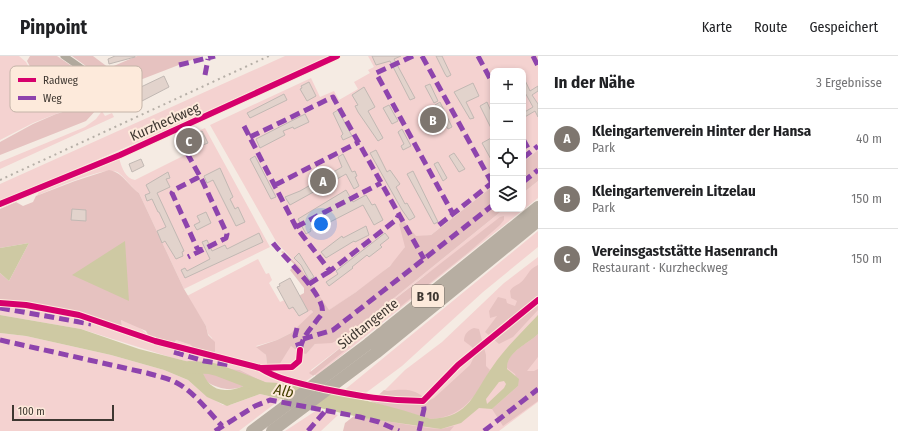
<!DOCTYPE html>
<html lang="de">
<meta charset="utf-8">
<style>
:root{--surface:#fff;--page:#f6f6f6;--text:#202124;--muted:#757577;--line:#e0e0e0;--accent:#7e766f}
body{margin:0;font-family:"Fira Sans Condensed",sans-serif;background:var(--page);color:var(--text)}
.controls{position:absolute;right:12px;top:12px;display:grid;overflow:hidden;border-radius:8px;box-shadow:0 2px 6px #0003}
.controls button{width:36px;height:36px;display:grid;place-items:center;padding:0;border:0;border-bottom:1px solid var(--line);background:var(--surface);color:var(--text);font:20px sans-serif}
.scale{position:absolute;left:12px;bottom:10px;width:102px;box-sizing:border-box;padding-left:4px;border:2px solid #3e3731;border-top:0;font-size:11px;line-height:14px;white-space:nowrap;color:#3e3731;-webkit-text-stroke:3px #fdeadb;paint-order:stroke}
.you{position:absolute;left:321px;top:168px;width:14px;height:14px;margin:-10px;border:3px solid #fff;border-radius:50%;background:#1a73e8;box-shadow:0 0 0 6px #1a73e833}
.badge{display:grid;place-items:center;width:26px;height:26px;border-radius:50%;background:var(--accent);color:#fff;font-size:13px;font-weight:700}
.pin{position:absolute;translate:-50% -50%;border:2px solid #fff;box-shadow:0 1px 4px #0006}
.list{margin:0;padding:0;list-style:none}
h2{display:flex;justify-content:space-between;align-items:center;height:52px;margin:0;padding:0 16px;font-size:17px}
h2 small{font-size:13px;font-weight:400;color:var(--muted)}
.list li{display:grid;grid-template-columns:26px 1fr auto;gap:12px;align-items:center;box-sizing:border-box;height:60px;padding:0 16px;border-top:1px solid var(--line)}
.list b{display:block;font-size:15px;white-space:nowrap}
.list p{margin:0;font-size:13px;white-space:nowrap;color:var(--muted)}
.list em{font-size:13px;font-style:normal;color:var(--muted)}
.icon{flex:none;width:22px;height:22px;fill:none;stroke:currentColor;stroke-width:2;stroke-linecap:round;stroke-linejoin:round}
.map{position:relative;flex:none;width:538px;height:375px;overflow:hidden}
header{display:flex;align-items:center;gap:24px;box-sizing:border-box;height:56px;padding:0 20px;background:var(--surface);border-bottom:1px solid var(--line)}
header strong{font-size:19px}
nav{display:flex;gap:22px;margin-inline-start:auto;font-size:14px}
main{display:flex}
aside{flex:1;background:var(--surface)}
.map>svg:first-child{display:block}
</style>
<header>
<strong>Pinpoint</strong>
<nav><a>Karte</a><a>Route</a><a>Gespeichert</a></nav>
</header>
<main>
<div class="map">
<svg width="538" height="375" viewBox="0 0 538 375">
<rect width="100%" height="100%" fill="#f5ebe3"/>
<!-- green -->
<path fill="#f4d2d0" d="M0,0H19L26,6L31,15L72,34L66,54L33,67L0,84Z
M285,0H328L200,59L0,146V128Z
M368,0H538V94L523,106V15H493V130L431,179L416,181L404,166C404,173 407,184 405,191C399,209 346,243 328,255L299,210L277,187L210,69L311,22L320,41L334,35L339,44L358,33L354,26L370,17L368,14L374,11Z
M102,55L105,60L112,57L114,61L0,113V106L85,71L96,63Z
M205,72L270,191L184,233L139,137C132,132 121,117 117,116C103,110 51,134 36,140L33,146L39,136L119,102C122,112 125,122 135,124L189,97L182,82Z
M538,125V142L316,320L314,318L468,197L504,164L420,223L377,257L349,285L311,314V319L313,320L302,328L270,316L264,311L154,283L101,265L116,270H122L121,264C135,267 143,273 152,283L176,284L215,297L212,282L208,278L206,270L187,240L258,203L266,218L269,217L272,224L269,227L280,246L287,243L297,258L311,254L313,256L309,261L291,277L277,284L256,290L266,299L267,309C281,309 284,300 291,289L302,296L309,294L315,288L339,284L352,276L504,153H523V137Z
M538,175V191L483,236L402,310L363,339L342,336Z
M538,201V346L499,375H362L385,334L405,314L442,286L504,227Z
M0,248L23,250L80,260L157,286L245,309L301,329L300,330L264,326L240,314L205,310L173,302L81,273L0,259Z
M0,277L26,280L111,299L164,314L188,324L204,338L223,349H230L260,338L281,343L239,375H0Z
M317,354L338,359L321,375H285Z"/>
<!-- forest -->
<path fill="#e6c2c0" d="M30,0H57L92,24L99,36L97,53L86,65L0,99V86L33,68L56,58L76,52L80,49L81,44L77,36L32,14L27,5Z
M72,0H93L109,12L137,0H202L127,29L115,31Z
M538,94V125L523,137V106Z
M109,114C122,116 128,129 139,137L184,233L206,270L208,279L215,286V297L201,293L195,294L191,289L176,284L173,288C162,285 150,285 146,275L121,264L122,270H116C80,257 39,245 0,246V217L9,225L29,187L0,192V153L16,146L23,150L33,146L36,140L75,125Z
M493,130V153H504L352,276L332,287L315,288L306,298L299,296L291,290L279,309H267L266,299L256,291L277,284L291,277L313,256L311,254L299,260L288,246L304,237V232L290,214L295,209L281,196L283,195L299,210L329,254L356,236L390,210L405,191L399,168L404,165L416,180L431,179Z
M504,160V164L500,169L468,197L313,320L309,317L349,285L377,257L500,161Z
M538,209V254L513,281L499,288L485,276L497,260L490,262L489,255L498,241L506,243L507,247L515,250L517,245L511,242L510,235C513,230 516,230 520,227C528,221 527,214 538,209Z
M474,272L479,273L486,299V310L490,314C476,340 463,361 431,363L371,346L384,334L387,335C406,333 414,332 428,345L434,342L470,309L476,297L472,291L464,285C464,278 468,274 474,272Z
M538,278V301L527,315H534L538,313V345L503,370L492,353L518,330L515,318L507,312C506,296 528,288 538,278Z
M205,310L240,314L264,326C248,325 238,338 218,331C208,328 204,324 202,314Z
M354,360L428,372L441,373L454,370L450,375H343L345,367Z"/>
<!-- water -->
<path fill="#cec9a3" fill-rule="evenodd" d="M125,185L129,245L72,219Z
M29,187L9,225L0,217V192Z
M0,259L81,273L139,293L205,310L202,314C205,325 213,334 225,334C238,335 248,326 260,326C280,326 301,331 321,335C358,342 395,351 431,363C471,361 473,337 493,310C506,291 523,275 538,259V278C528,288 506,296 507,313L519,323L518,330L492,353L479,352L461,367L441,373L363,362L260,338L227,350L207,341L188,324L164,314L111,299L26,280L0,277ZM504,325L506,328L504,332L487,348L486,343L499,326Z"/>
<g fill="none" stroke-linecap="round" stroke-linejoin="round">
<!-- river -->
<path stroke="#cec9a3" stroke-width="12" d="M189,311L209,312L217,314L262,331"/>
</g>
<!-- building -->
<path fill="#e2d3cc" stroke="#c1b8b3" d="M115,0H135V1L109,8L108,3Z
M372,0H401L394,3L415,42L410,44L390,5L376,9Z
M436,0H442L451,19L447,21L445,18Z
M164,20L169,31L142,45L139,46L138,44L124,50L120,41Z
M523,20L530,35L538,30V35L532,39L538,48V61L535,55L523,62V57L533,51L523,33Z
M309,26L316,40L307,45L300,33L302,32L301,30Z
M473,27L479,40L466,46L474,62L470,63L454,36Z
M430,28L438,45L434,47L425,30Z
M364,31L375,51L368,55L383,82L378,85L358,56L355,50L358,49L352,39Z
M284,38L287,44L250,62L247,57Z
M440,46L452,71L448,73L435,49Z
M487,46L493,60V76L480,50Z
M389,49L398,65L392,68L383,52Z
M338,54L352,80L343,84L341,80L343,78L333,57Z
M305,58L309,66L294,73L293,71L283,75L285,79L260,92L256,83Z
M402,73L411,90L403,94L401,90L404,88L398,76Z
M202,75L208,87L198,91L200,95L192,99L185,84Z
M493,81V107L482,87Z
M376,94L387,116L390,114L400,128L396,131L405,148L407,147L415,161L410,164H409L402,154L370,97Z
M454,97L465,113L459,116L449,100Z
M343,98L352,116L355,115L357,120L355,121L359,130L354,133L346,118L290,149L285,141L300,135L342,111L338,101Z
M255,100L276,141L271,143L250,103Z
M141,103L144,110L132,116L129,108Z
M438,106L447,122L443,125L434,108Z
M220,112L233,141L230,143L235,153L238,151L245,166L236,170L213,124L207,127L204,120Z
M413,115L438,166L434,168L407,118Z
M168,116L170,122L166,123L170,131L157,137L184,195L182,196L183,200L176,203L165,185L162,187L157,175L166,171L159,156H158L152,143L147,145L145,139L150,137L146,129Z
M346,134L353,146L366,139L372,149L375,148L383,164L374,169L363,149L330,166L329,163L310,173L311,175L306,178L298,163Z
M72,153L86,154V165L71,164Z
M206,156L211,167L197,174L194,169L200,166L197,160Z
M366,170L369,179L355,186L354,185L326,202L321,196L342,180L343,182Z
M259,177L263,186L185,222L181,214L185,212L187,215L210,203L202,186L207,184L212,195L225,189L227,193Z
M385,177L389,182L380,189L382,191L369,201L367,199L352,211L353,212L329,230L326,226L338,218L336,215Z
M299,197L314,221L309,224L301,209L294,202Z
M290,222L308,255L299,260L293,251L289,253L277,231L280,230L279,228Z"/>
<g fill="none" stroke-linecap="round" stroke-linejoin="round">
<!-- minor -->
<path stroke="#b1a99d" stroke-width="7" d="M64,0L97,23L103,35
M0,148L120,99L337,0"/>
<!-- trunk -->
<path stroke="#b7aea2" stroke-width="12" d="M252,375L368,288L538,151
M272,375L376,297L538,165"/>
<!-- rail -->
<path stroke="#b6afa7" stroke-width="2" stroke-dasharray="2 4" stroke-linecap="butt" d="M0,124L269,0"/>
<!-- quiet -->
<path stroke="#8e44ad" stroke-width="5" stroke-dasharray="10 5" stroke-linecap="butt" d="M413,0L376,17L453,158
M422,0L492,127
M478,0L493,28
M533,0L538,10
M179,9L215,0
M205,19L208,3
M244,70L296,171L330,215L396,164L398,160
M250,81L333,41L424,203
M523,83L530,96
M187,97L202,124L227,178L226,182L188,201
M523,102L538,90
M199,121L174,134L172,137L197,192L202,194
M523,126L538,114
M275,129L359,86
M439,169L493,126
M296,171L381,127
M273,187C282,199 327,241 322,257C322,259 318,262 317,264C309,275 301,282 300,296
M309,228L330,215
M0,252L91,268
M297,272L295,280L300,294
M303,283L333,274L493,149
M0,284L147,317C157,320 168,322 177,327C195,337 208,355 222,370
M174,296L204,305L230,309
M215,375L255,350L270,344L360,361L379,366L399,375
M308,375L326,354
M419,375L424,353L423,345
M484,375L538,333"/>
<!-- cycleway casing -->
<g stroke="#fdeadb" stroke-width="8">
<path id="cycleway" d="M0,148L120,99L337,0
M0,247L26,249L79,259L155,285L260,312L292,311L299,305L300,294
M260,312C279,324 302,328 324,333C359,340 387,345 423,345L458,309L538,244"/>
</g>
<!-- cycleway -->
<use href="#cycleway" stroke="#d6006c" stroke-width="6"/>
</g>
<g text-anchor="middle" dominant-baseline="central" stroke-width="4" stroke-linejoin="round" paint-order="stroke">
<!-- shield labels -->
<rect fill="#fdeadb" stroke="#776d64" stroke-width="1" x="412" y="229" width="32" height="22" rx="3"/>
<g font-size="13" font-weight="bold" fill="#3e3731">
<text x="428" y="240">B 10</text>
</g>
<!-- street labels -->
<g font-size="14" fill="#3e3731" stroke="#fdeadb">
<text transform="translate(165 66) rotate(-24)">Kurzheckweg</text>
<text transform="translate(368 268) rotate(-38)">Südtangente</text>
</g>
<!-- water labels -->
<g font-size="15" font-style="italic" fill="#454000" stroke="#fdeadb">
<text transform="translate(284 335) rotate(12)">Alb</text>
</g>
</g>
<!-- legend -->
<rect x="10" y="10" width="132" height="46" rx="6" fill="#fdeadb" stroke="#c4b4a8" stroke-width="1"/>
<rect x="18" y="22" width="18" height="4" fill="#d6006c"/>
<rect x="18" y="40" width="18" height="4" fill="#8e44ad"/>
<g font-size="11" fill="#3e3731">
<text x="43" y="28">Radweg</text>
<text x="43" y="46">Weg</text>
</g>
</svg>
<div class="controls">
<button>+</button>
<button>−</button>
<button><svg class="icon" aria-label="locate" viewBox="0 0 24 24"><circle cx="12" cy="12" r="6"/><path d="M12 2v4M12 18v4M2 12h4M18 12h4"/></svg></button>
<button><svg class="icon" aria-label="layers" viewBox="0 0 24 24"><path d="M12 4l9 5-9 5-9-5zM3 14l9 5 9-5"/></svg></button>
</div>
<div class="scale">100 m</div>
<div class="you"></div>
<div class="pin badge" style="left:323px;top:125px">A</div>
<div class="pin badge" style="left:433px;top:64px">B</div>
<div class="pin badge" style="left:189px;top:85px">C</div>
</div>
<aside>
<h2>In der Nähe<small>3 Ergebnisse</small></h2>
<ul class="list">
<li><span class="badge">A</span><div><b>Kleingartenverein Hinter der Hansa</b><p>Park</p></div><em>40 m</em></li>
<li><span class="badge">B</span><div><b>Kleingartenverein Litzelau</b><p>Park</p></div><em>150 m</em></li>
<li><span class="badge">C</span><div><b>Vereinsgaststätte Hasenranch</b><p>Restaurant · Kurzheckweg</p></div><em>150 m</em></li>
</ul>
</aside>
</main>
